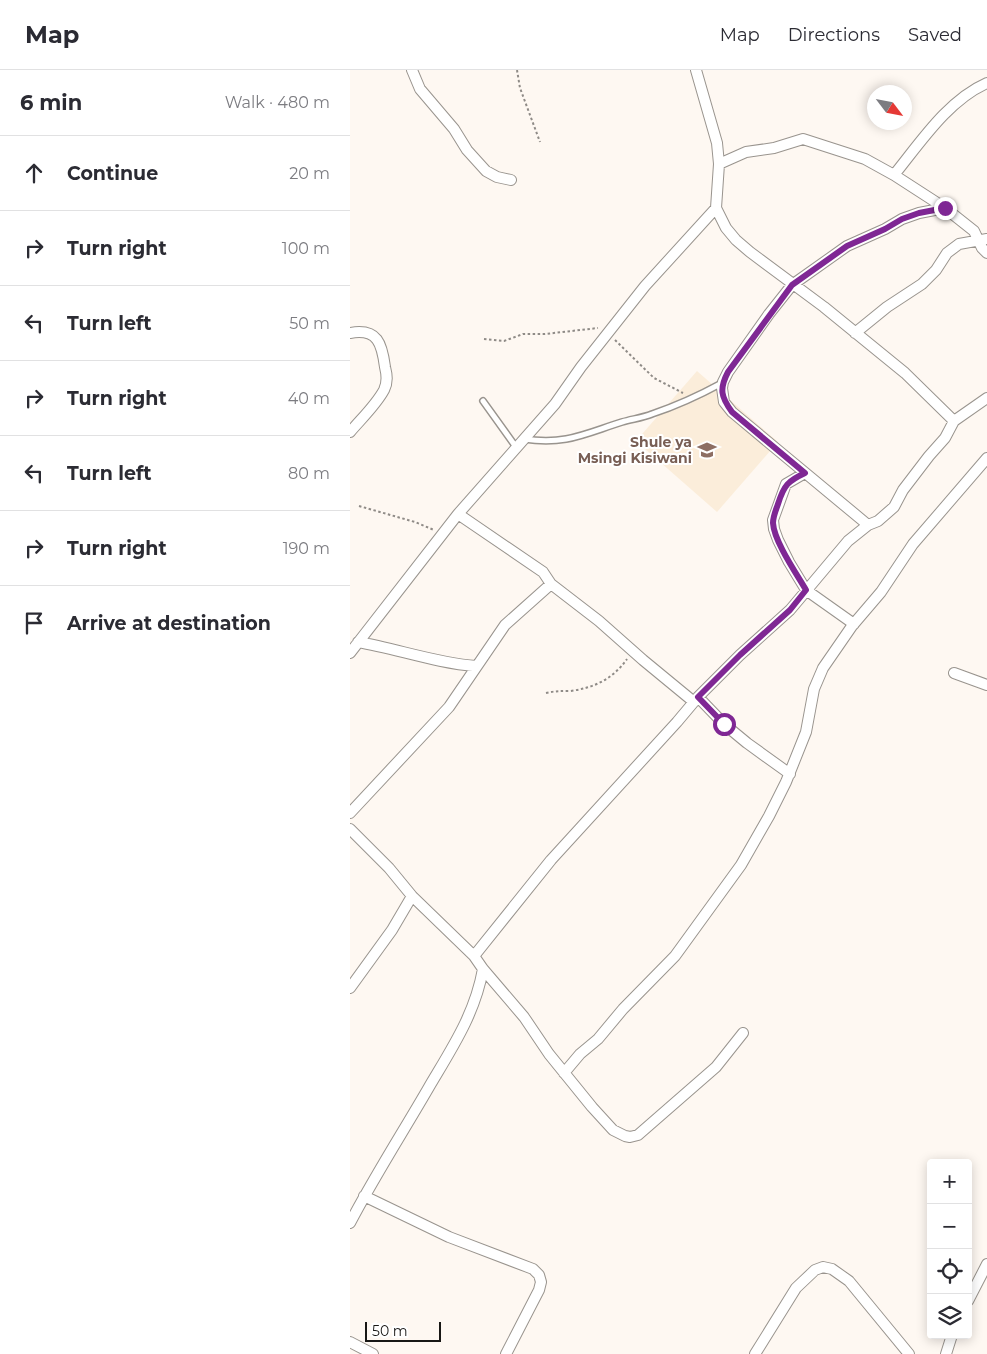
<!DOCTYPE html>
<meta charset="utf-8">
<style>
:root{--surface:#fff;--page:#f2f2f3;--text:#2b2b33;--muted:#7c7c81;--line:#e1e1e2}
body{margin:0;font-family:Montserrat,sans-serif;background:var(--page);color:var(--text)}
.controls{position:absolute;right:15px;bottom:15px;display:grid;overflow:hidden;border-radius:5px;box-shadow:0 2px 12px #0003}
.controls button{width:45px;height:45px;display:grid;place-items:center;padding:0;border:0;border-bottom:1px solid var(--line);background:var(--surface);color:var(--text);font:25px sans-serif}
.compass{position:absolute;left:517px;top:15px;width:45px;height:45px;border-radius:50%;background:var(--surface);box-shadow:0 2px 12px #0003;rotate:122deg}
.scale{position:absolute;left:15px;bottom:12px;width:76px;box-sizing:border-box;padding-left:5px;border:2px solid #181715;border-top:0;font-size:14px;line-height:18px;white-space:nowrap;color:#181715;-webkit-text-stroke:4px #fff;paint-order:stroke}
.stop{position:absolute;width:15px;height:15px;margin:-11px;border:4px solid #7f2794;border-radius:50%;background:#fff}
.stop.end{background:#7f2794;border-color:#fff;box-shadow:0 1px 5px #0008}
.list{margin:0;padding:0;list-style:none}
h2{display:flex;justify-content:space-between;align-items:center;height:65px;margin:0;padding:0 20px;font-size:21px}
h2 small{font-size:16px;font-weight:400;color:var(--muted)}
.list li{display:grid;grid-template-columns:32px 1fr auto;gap:15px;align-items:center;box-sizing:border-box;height:75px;padding:0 20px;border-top:1px solid var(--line)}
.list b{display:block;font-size:19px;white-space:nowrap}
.list em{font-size:16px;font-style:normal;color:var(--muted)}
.icon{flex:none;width:28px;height:28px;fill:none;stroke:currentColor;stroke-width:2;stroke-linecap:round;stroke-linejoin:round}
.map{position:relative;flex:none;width:637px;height:1284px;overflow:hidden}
header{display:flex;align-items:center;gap:30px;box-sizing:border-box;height:70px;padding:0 25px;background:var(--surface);border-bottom:1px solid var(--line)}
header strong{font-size:24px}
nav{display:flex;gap:28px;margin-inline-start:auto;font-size:18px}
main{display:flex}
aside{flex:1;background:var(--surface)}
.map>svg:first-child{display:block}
</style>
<header>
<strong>Map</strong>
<nav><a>Map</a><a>Directions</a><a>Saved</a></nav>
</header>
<main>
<aside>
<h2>6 min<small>Walk · 480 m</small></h2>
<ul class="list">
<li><svg class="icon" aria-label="ahead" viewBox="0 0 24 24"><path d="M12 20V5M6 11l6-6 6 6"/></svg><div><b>Continue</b></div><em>20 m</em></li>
<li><svg class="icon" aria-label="right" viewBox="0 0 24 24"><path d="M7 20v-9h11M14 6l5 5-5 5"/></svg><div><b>Turn right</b></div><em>100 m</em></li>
<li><svg class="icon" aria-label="left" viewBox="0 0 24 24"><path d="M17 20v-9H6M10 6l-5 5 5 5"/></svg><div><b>Turn left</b></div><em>50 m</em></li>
<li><svg class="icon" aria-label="right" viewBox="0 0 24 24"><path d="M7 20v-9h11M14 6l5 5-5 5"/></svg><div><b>Turn right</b></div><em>40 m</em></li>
<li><svg class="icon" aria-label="left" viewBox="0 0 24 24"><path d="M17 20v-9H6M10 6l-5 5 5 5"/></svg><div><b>Turn left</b></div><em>80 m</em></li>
<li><svg class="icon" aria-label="right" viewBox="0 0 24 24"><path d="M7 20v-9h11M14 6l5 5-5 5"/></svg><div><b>Turn right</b></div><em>190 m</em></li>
<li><svg class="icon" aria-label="arrive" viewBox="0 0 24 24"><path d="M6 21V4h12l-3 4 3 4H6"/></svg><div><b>Arrive at destination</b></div></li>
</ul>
</aside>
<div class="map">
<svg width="637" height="1284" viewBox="0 0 637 1284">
<rect width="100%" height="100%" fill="#fef8f2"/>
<!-- education -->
<path fill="#fbedda" d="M347,301L428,372L367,442L286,371Z"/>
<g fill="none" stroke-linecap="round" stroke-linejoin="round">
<!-- lane casing -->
<g stroke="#99948e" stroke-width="8">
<path id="lane" d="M133,331L166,377
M174,369C216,375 234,364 272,352C282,349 292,348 302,344C326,336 350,325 372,313"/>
</g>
<!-- street casing -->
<g stroke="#99948e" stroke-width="12">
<path id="street" d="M62,0L70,19L104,59L117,80L136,101L147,107L161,110
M346,0L367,73L369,94L366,138L376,158L386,170L400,182L474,237L555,303L604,351
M369,94L396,82L424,78L453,69L515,89L544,105L595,138L624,161L632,178L637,183
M544,105C570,73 598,30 637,13
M0,263C28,258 32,274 35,297C37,305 38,312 34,320C26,335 11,349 0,362
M505,263L537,237L572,214L586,200L597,183L609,174L637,169
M455,403L436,414L423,450L424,459L428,470L439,492L456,520L504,554
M108,444L193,502L201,514L249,551L293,590L344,632
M518,455L382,342L374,332L372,318L373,312L378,302L419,244L442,215L497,176L535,159L552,149L569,143L595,138
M8,572C48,579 86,593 126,596
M0,583L108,444L205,334L231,297L295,216L366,138
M604,603L637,615
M348,627L374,654L397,673L440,704
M0,743L99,637L155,555L201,514
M0,759L39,798L62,826L124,886L133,899L174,947L199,984L242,1037L263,1060L275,1066L280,1067L288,1065L366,997L393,963
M124,886L201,790L327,652L348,627L390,585L440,540L498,471L518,455L528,451L544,437L553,420L579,386L595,368L604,351L637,328
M0,918L42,860L62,826
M214,1003L230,984L248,969L273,939L325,886L391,795L419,746L436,712L456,662L464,619L473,598L502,556L531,522L563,474L637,388
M14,1126L99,1167L183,1199L189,1205L191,1212L189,1220L156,1284
M0,1153C24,1107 53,1062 79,1017C102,978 125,944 133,899
M618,1231L637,1194
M0,1272L23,1284
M405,1284L446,1218L465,1200L473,1197L482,1199L499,1211L559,1284
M596,1284L602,1265"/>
</g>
<!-- path -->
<path stroke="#8f8b87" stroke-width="2" stroke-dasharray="2.5 2.5" stroke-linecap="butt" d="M167,0L170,18L190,72
M134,269L154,271L173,264H195L248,258
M265,270L304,308L333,323
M9,436L65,452L84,460
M196,623C204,621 211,621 220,621C244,618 263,609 277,589"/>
<!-- lane -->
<use href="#lane" stroke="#fff" stroke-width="5"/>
<!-- street -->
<use href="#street" stroke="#fff" stroke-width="10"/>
</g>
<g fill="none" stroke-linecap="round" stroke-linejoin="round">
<!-- route -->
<path stroke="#7f2794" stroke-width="6" d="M374,654L348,627L390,585L440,540L456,520C446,503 424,471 423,453C423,446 426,440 428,434C434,415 438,411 455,403L382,342C371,327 369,319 378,302L442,215L497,176L535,159L552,149L569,143L595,138"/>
</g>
<!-- icons -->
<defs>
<g id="school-bare" transform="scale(1.5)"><path d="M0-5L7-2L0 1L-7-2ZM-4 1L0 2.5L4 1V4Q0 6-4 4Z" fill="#8d6e63" stroke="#fff" stroke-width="2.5" paint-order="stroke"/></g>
</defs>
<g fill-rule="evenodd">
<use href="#school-bare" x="357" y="380"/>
</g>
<g text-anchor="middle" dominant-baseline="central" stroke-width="4" stroke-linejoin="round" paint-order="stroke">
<!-- education labels -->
<g font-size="14" font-weight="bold" fill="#785e54" stroke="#fff" text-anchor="end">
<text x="342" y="372">Shule ya<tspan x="342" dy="16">Msingi Kisiwani</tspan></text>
</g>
</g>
</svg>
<div class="controls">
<button>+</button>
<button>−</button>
<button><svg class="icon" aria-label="locate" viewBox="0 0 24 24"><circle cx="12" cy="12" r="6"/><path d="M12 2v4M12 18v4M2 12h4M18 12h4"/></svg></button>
<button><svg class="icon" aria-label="layers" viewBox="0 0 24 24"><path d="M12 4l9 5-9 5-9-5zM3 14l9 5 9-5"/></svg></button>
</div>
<svg class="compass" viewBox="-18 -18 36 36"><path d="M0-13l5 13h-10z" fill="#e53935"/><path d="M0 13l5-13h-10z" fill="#7c7c81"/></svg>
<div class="scale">50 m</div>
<div class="stop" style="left:374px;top:654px"></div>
<div class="stop end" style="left:595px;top:138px"></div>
</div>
</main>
